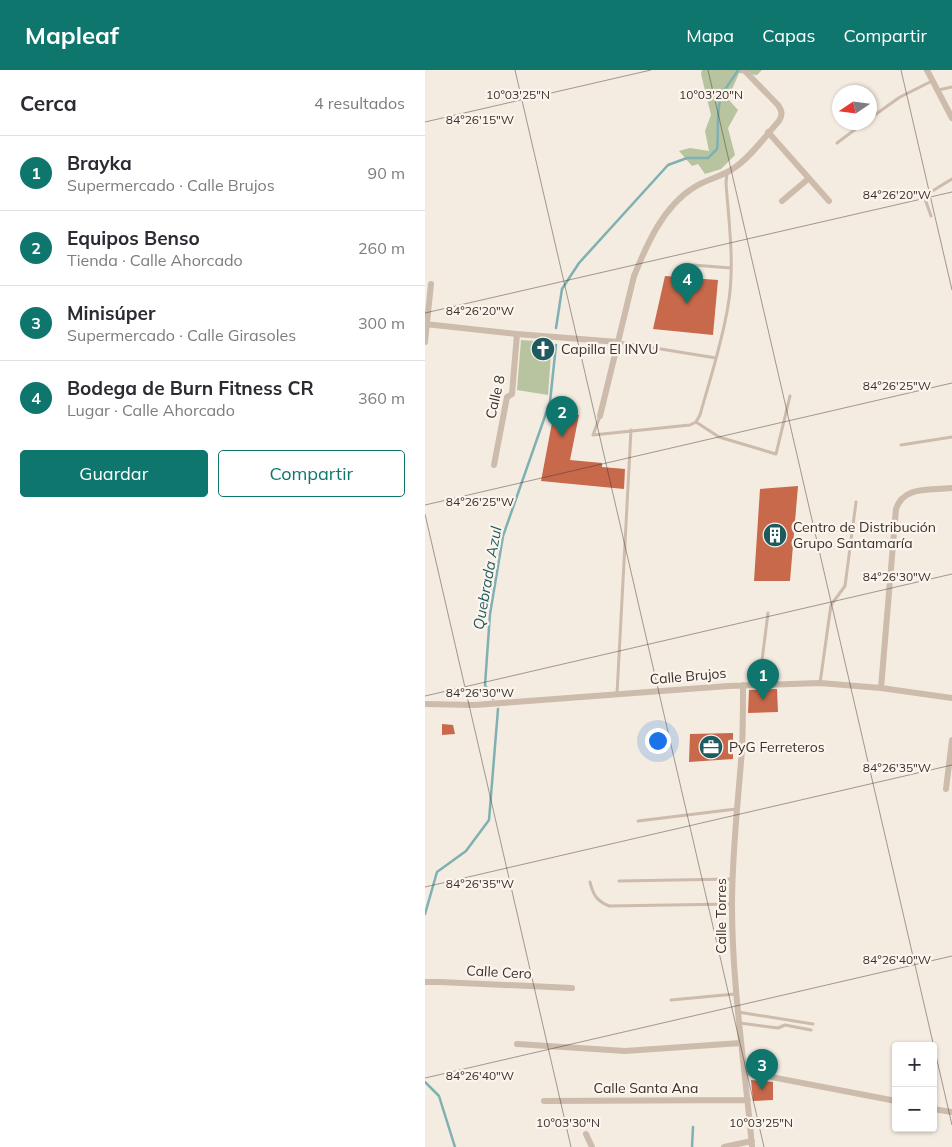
<!DOCTYPE html>
<html lang="es">
<meta charset="utf-8">
<style>
:root{--surface:#fff;--page:#f7f7f7;--text:#2b2b33;--muted:#7c7c81;--line:#e1e1e2;--accent:#0f766e}
body{margin:0;font-family:Mulish,sans-serif;background:var(--page);color:var(--text)}
.controls{position:absolute;right:15px;bottom:15px;display:grid;overflow:hidden;border-radius:5px;box-shadow:0 1px 4px #0004}
.controls button{width:45px;height:45px;display:grid;place-items:center;padding:0;border:0;border-bottom:1px solid var(--line);background:var(--surface);color:var(--text);font:25px sans-serif}
.compass{position:absolute;left:407px;top:15px;width:45px;height:45px;border-radius:50%;background:var(--surface);box-shadow:0 1px 4px #0004;rotate:257deg}
.you{position:absolute;left:232px;top:670px;width:18px;height:18px;margin:-12px;border:4px solid #fff;border-radius:50%;background:#1a73e8;box-shadow:0 0 0 8px #1a73e833}
.badge{display:grid;place-items:center;width:32px;height:32px;border-radius:50%;background:var(--accent);color:#fff;font-size:16px;font-weight:700}
.pin{position:absolute;translate:-50% -41px;filter:drop-shadow(0 1px 2px #0008)}
.pin::after{content:'';position:absolute;top:26px;width:18px;height:15px;background:inherit;clip-path:polygon(0 0,100% 0,50% 100%)}
.list{margin:0;padding:0;list-style:none}
h2{display:flex;justify-content:space-between;align-items:center;height:65px;margin:0;padding:0 20px;font-size:21px}
h2 small{font-size:16px;font-weight:400;color:var(--muted)}
.list li{display:grid;grid-template-columns:32px 1fr auto;gap:15px;align-items:center;box-sizing:border-box;height:75px;padding:0 20px;border-top:1px solid var(--line)}
.list b{display:block;font-size:19px;white-space:nowrap}
.list p{margin:0;font-size:16px;white-space:nowrap;color:var(--muted)}
.list em{font-size:16px;font-style:normal;color:var(--muted)}
.actions{display:flex;gap:10px;padding:15px 20px}
.actions a{flex:1;padding:11px 0;border:1px solid var(--accent);border-radius:5px;text-align:center;font-size:18px;color:var(--accent)}
.actions .main{background:var(--accent);color:#fff}
.map{position:relative;flex:none;width:527px;height:1077px;overflow:hidden}
header{display:flex;align-items:center;gap:30px;box-sizing:border-box;height:70px;padding:0 25px;background:var(--accent);color:#fff}
header strong{font-size:24px}
nav{display:flex;gap:28px;margin-inline-start:auto;font-size:18px}
main{display:flex}
aside{flex:1;background:var(--surface)}
.map>svg:first-child{display:block}
</style>
<header>
<strong>Mapleaf</strong>
<nav><a>Mapa</a><a>Capas</a><a>Compartir</a></nav>
</header>
<main>
<aside>
<h2>Cerca<small>4 resultados</small></h2>
<ul class="list">
<li><span class="badge">1</span><div><b>Brayka</b><p>Supermercado · Calle Brujos</p></div><em>90 m</em></li>
<li><span class="badge">2</span><div><b>Equipos Benso</b><p>Tienda · Calle Ahorcado</p></div><em>260 m</em></li>
<li><span class="badge">3</span><div><b>Minisúper</b><p>Supermercado · Calle Girasoles</p></div><em>300 m</em></li>
<li><span class="badge">4</span><div><b>Bodega de Burn Fitness CR</b><p>Lugar · Calle Ahorcado</p></div><em>360 m</em></li>
</ul>
<div class="actions"><a class="main">Guardar</a><a>Compartir</a></div>
</aside>
<div class="map">
<svg width="527" height="1077" viewBox="0 0 527 1077">
<rect width="100%" height="100%" fill="#f4ebe1"/>
<!-- green -->
<path fill="#b8c4a0" d="M277,0H337L332,5L314,3L303,29L313,40L303,58L310,85L296,99L280,104L273,94L267,96L254,81L265,78L284,81L280,61L286,45L276,4Z
M96,270L127,272L123,325L92,320Z"/>
<g fill="none" stroke-linecap="round" stroke-linejoin="round">
<!-- stream -->
<path stroke="#7fb0b2" stroke-width="2.5" d="M131,258L137,219L154,193L243,95L262,88H283L292,79C294,65 291,40 296,27C300,18 308,9 313,0
M68,629L60,615L65,544L78,466L125,332L131,275
M0,844L12,802L41,781L64,750L73,639
M0,1012L14,1026L30,1077
M267,1077L268,1057"/>
</g>
<!-- building -->
<path fill="#c8694b" d="M240,206L293,210L288,265L228,259Z
M111,273L126,275L125,289L116,288V285L110,284Z
M129,342L154,345L145,390L177,393V397L200,399L199,419L116,411Z
M373,416L365,511H329L335,419Z
M352,619L353,642L323,643L324,620Z
M17,654L28,655L30,664L17,665Z
M308,663V689L264,692L265,664Z
M326,1010L348,1012V1030L328,1031Z"/>
<g fill="none" stroke-linecap="round" stroke-linejoin="round">
<!-- service -->
<path stroke="#cdbbac" stroke-width="3" d="M513,20L527,17
M444,49L475,27L507,11
M412,73L440,52
M506,146L499,126L527,109
M268,195L306,198
M193,272L291,288
M175,346L168,365L265,355L271,352L275,345C285,309 297,273 303,236C310,196 304,154 301,113L302,103
M271,352L294,367L351,384L365,326
M476,375L527,367
M395,613L406,535L420,516L431,432
M334,614L343,543
M192,624L206,360
M213,751L311,739
M194,811L308,809
M165,812C168,825 172,831 184,836L307,834
M246,930L310,924
M313,942L388,954
M315,953L353,958L360,955L386,960"/>
<!-- minor -->
<path stroke="#cdbbac" stroke-width="6" d="M502,0L527,48
M343,62L404,131
M357,131L383,109
M0,254L92,264L193,272
M0,272L6,214
M175,346L209,206C222,174 238,137 268,118C281,109 297,107 309,98C326,87 341,65 354,51C358,44 357,41 353,35L319,0
M69,395L82,327L87,324L92,264
M318,615C318,637 318,658 317,680C313,731 307,783 307,835C307,916 320,996 327,1077
M456,618L471,439C479,415 506,421 527,418
M0,634L50,635L303,616L395,613L456,618L527,628
M521,719L527,670
M0,912H15L147,918
M92,974L200,981L316,973
M320,1002L471,1031
M119,1031L323,1030
M508,1039L527,1042
M161,1064L167,1077
M299,1077L327,1071"/>
</g>
<!-- ticks -->
<path fill="none" stroke="#3b302b" stroke-width="1" stroke-opacity="0.45" d="M90,0L339,1077M283,0L527,1055M476,0L527,220M0,52L226,0M0,243L527,122M0,435L527,313M0,444L146,1077M0,626L527,504M0,817L527,695M0,1008L527,886"/>
<!-- icons -->
<defs>
<g id="church-disc" transform="scale(1.25)"><circle r="9.5" fill="#1f5a5e" stroke="#fbf5ee"/><path d="M-1.2-6h2.4v3.5h3.3v2.4h-3.3V6h-2.4V-.1h-3.3v-2.4h3.3Z" fill="#fff"/></g>
<g id="building-disc" transform="scale(1.25)"><circle r="9.5" fill="#1f5a5e" stroke="#fbf5ee"/><path d="M-4-6H4V6H1V3H-1V6H-4ZM-2.5-4.3h1.7v1.8h-1.7ZM.8-4.3h1.7v1.8H.8ZM-2.5-1h1.7V.8h-1.7ZM.8-1h1.7V.8H.8Z" fill="#fff"/></g>
<g id="office-disc" transform="scale(1.25)"><circle r="9.5" fill="#1f5a5e" stroke="#fbf5ee"/><path d="M-6-3h4V-5.5h4V-3h4V5H-6ZM-1-4.5V-3h2v-1.5ZM-6 0V1H6V0Z" fill="#fff"/></g>
</defs>
<g fill-rule="evenodd">
<use href="#church-disc" x="118" y="279"/>
<use href="#building-disc" x="350" y="465"/>
<use href="#office-disc" x="286" y="677"/>
</g>
<g text-anchor="middle" dominant-baseline="central" stroke-width="4.5" stroke-linejoin="round" paint-order="stroke">
<!-- poi labels -->
<g font-size="14" fill="#3b302b" stroke="#fbf5ee" text-anchor="start">
<text x="136" y="279">Capilla El INVU</text>
<text x="368" y="457">Centro de Distribución<tspan x="368" dy="16">Grupo Santamaría</tspan></text>
<text x="304" y="677">PyG Ferreteros</text>
</g>
<!-- street labels -->
<g font-size="14" fill="#3b302b" stroke="#fbf5ee">
<text transform="translate(70 327) rotate(-77)">Calle 8</text>
<text transform="translate(263 606) rotate(-5)">Calle Brujos</text>
<text transform="translate(296 846) rotate(-90)">Calle Torres</text>
<text transform="translate(74 902) rotate(3)">Calle Cero</text>
<text x="221" y="1018">Calle Santa Ana</text>
</g>
<!-- water labels -->
<g font-size="15" font-style="italic" fill="#1f5a5e" stroke="#fbf5ee">
<text transform="translate(62 508) rotate(-80)">Quebrada Azul</text>
</g>
</g>
<g font-size="12" text-anchor="middle" fill="#3b302b" stroke="#fbf5ee" stroke-width="4.5" stroke-linejoin="round" paint-order="stroke">
<text x="93" y="29">10°03'25"N</text>
<text x="286" y="29">10°03'20"N</text>
<text x="55" y="54">84°26'15"W</text>
<text x="472" y="129">84°26'20"W</text>
<text x="55" y="245">84°26'20"W</text>
<text x="472" y="320">84°26'25"W</text>
<text x="55" y="436">84°26'25"W</text>
<text x="472" y="511">84°26'30"W</text>
<text x="55" y="627">84°26'30"W</text>
<text x="472" y="702">84°26'35"W</text>
<text x="55" y="818">84°26'35"W</text>
<text x="472" y="894">84°26'40"W</text>
<text x="55" y="1010">84°26'40"W</text>
<text x="143" y="1057">10°03'30"N</text>
<text x="336" y="1057">10°03'25"N</text>
</g>
</svg>
<div class="controls">
<button>+</button>
<button>−</button>
</div>
<svg class="compass" viewBox="-18 -18 36 36"><path d="M0-13l5 13h-10z" fill="#e53935"/><path d="M0 13l5-13h-10z" fill="#7c7c81"/></svg>
<div class="you"></div>
<div class="pin badge" style="left:338px;top:630px">1</div>
<div class="pin badge" style="left:137px;top:367px">2</div>
<div class="pin badge" style="left:337px;top:1020px">3</div>
<div class="pin badge" style="left:262px;top:234px">4</div>
</div>
</main>
